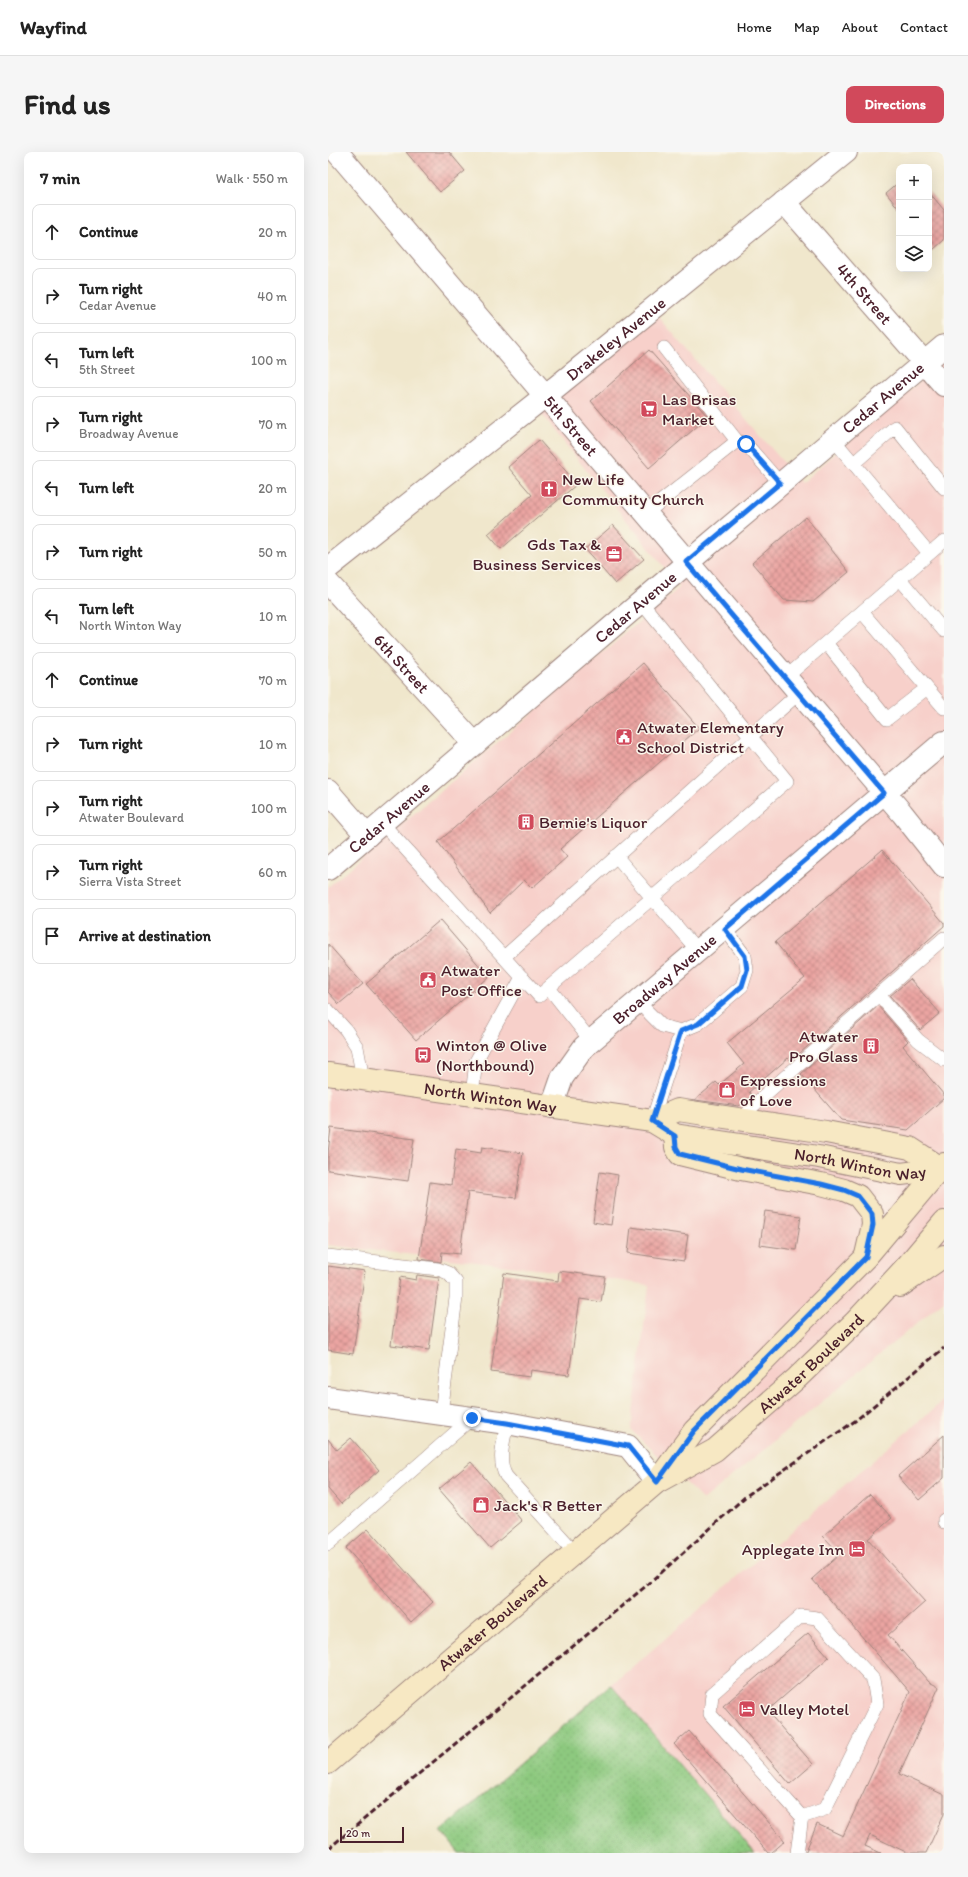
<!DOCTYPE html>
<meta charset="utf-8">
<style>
:root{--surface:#fff;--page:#f6f6f6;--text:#222;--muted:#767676;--line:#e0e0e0;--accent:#d1495b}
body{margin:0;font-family:Itim,sans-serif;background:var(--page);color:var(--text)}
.controls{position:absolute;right:12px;top:12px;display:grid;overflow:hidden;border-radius:8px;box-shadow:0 4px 16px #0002}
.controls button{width:36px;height:36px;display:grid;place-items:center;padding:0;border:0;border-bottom:1px solid var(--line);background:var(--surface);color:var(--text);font:20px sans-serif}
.scale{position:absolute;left:12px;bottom:10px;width:64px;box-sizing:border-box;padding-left:4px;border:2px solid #4a1f2b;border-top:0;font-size:11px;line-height:14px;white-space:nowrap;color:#4a1f2b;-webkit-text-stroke:3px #fbf7ec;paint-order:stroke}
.stop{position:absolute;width:12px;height:12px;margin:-9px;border:3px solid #1a73e8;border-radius:50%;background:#fff}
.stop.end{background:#1a73e8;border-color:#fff;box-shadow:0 1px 4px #0008}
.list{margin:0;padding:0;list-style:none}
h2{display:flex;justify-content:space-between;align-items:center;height:52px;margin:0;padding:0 16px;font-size:17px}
h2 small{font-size:13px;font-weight:400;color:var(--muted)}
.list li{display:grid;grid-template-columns:26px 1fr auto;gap:12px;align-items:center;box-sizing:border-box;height:56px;margin:0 8px 8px;padding:0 8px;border:1px solid var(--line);border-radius:8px}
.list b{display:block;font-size:15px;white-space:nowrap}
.list p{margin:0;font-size:13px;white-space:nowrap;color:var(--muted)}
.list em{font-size:13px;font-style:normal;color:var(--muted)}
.icon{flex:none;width:22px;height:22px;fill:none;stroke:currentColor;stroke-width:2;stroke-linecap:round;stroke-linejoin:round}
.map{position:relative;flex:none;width:616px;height:1701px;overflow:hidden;border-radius:8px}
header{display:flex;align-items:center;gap:24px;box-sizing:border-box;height:56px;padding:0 20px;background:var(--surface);border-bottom:1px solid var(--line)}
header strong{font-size:19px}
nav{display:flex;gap:22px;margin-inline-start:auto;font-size:14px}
.intro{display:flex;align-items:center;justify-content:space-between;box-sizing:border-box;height:96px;padding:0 24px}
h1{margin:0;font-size:28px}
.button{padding:10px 18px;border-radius:8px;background:var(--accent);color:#fff;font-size:14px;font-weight:700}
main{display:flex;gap:24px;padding:0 24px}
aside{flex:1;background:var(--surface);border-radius:8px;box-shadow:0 4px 16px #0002}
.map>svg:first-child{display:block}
</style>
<header>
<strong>Wayfind</strong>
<nav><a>Home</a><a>Map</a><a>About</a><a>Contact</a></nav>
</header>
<div class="intro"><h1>Find us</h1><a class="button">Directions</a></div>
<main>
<aside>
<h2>7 min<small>Walk · 550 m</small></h2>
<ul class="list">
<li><svg class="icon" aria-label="ahead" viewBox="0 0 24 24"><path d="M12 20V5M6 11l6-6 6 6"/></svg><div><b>Continue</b></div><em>20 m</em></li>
<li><svg class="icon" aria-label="right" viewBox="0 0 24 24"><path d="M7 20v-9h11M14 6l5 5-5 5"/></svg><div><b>Turn right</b><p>Cedar Avenue</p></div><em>40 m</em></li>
<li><svg class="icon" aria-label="left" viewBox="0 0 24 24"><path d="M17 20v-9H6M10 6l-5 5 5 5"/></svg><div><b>Turn left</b><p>5th Street</p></div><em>100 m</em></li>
<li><svg class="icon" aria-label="right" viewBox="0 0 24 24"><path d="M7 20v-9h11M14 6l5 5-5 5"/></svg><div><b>Turn right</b><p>Broadway Avenue</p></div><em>70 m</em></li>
<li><svg class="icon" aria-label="left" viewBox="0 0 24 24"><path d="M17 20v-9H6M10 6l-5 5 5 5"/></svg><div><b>Turn left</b></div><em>20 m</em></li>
<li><svg class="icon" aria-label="right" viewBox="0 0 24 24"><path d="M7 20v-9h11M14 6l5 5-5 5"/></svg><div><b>Turn right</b></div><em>50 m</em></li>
<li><svg class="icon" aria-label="left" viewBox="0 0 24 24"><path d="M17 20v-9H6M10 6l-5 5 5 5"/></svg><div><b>Turn left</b><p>North Winton Way</p></div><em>10 m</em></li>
<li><svg class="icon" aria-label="ahead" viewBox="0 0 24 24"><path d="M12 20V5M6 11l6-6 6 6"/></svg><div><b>Continue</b></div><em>70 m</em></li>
<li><svg class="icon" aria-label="right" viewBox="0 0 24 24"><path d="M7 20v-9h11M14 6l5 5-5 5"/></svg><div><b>Turn right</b></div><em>10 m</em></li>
<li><svg class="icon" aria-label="right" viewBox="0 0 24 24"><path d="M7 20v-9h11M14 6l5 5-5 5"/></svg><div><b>Turn right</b><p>Atwater Boulevard</p></div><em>100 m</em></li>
<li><svg class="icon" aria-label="right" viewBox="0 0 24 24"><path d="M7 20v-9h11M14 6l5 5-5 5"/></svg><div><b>Turn right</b><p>Sierra Vista Street</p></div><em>60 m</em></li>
<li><svg class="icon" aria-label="arrive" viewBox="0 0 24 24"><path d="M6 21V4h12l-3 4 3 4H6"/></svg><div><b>Arrive at destination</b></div></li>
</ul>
</aside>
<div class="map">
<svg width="616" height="1701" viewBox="0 0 616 1701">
<defs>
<pattern id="grass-dots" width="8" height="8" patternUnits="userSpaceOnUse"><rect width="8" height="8" fill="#8dc97f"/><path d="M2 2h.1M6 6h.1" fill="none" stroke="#7bac6e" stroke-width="1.8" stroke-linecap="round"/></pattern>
<pattern id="building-cross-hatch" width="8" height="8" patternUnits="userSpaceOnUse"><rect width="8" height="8" fill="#eba5a2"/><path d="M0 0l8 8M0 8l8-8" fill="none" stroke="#c08684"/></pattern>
</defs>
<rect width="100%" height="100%" fill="#fbf7ec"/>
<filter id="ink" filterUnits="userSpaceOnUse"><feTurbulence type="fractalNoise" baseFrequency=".025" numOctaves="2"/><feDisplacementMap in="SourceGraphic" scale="8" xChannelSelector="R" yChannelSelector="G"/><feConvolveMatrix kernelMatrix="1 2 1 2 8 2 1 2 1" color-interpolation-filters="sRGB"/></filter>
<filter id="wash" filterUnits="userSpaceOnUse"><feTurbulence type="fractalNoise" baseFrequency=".012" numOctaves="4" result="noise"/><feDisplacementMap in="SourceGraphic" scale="16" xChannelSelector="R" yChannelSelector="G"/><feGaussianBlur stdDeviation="0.9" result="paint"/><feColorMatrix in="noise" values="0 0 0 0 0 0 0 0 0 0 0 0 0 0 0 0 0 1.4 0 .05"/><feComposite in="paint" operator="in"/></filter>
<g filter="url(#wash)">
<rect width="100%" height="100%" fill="#f0e7cc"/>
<!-- built -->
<path fill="#f7d0ca" d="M330,164L473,331L616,209V1149L375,1348L303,1278L321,1133L226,1119L0,1093V735L352,435L210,258Z
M616,1248V1701H427L283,1533Z"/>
<!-- grass -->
<path fill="url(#grass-dots)" stroke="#6c7455" d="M283,1533L427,1701H131L113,1679Z"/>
<g id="blocks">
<!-- building -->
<path fill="url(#building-cross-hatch)" d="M78,0H121L137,19L112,40Z
M571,30V57L558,41Z
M601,40L616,58V88L605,98L601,93Z
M321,198L380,265L321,316L263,249Z
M211,288L249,332L173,397L160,382L204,343L180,315Z
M478,365L521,420L485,450L456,448L424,411Z
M285,373L316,407L287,432L257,397Z
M315,511L371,576L232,697L239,705L204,736L196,728L162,761L110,690Z
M554,698L616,771V774L463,909L460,906L421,940L424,944L411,954L367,948L388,930L391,933L416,912L399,891L477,826L447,790Z
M112,768L161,825L88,888L38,832Z
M0,792L35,832L11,852L0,840Z
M582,827L612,861L592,878L562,844Z
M550,854L580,889L575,894L616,943V946L580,978L513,968L473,922Z
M3,976L86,987L80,1029L0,1018V1001Z
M154,995L195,1001L188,1046L140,1040L132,1102L114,1100L113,1110L91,1107L102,1030L123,1033L128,997L153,1001Z
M272,1020L290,1023L283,1073L265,1070Z
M437,1059L473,1064L468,1098L432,1093Z
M303,1075L360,1083L356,1109L300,1101Z
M0,1114L37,1119L25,1202L0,1198Z
M231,1119L277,1125L273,1150L252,1147L241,1223L203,1218L202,1225L163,1220L176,1121L230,1129Z
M89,1123L111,1126L101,1198L63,1193L72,1125L88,1128Z
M616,1283V1326L591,1348L570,1324Z
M23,1286L51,1318L13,1352L0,1337V1287L9,1298Z
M143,1310L194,1369L162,1396L111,1337Z
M542,1342L564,1366L540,1387L597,1450L560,1483L601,1530L611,1535L571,1622L616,1643V1662L598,1701H580L542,1683L537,1694L553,1701H477L489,1672L515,1684L582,1540L484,1427L512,1402L495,1384Z
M40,1377L105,1450L83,1470L18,1396Z
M480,1481L501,1505L439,1559L485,1612L462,1632L395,1554Z
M361,1579L457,1689L443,1701H440L346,1592Z"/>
</g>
</g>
<g filter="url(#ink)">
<use href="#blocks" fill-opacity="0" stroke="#9d837c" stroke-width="1"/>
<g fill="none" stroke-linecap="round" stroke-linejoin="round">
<!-- service casing -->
<g stroke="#9d837c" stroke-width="14">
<path id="service" d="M336,196L409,289
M505,287L601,401
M526,311L567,275L616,336
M317,362L409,289L418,292L452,331
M572,427L616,479
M534,460L616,556
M498,491L559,567L599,536
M457,526L616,389
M54,671L211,844L459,629L313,450
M288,704L370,799
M176,805L471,541
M221,836L263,889
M551,843L590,888L616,908
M310,850L334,874L353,879L370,872L414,834L419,818L417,804L397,777
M0,858L18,878L29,895L35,927
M144,943L148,909L194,825
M415,968L424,955L441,939L616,786
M324,969L353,879
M0,1104L110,1117L120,1121L128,1130V1146L113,1261
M179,1271C176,1289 169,1308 178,1324L247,1400
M616,1368V1370
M0,1392L144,1266
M473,1464L489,1466L545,1527L549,1552L497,1657L474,1665L382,1562L384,1542Z
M469,1701L474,1665"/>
</g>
<!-- minor casing -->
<g stroke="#9d837c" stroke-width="24">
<g id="minor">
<path id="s1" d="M9,0L574,661L616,714"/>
<path id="s2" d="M456,50L616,233"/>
<path id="s3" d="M0,416L217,244L518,0"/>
<path id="s4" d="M0,431L147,592"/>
<path d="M0,639L39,684"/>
<path id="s5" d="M0,717L359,411L616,194"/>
<path d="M0,1246L179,1271L300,1294L329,1330"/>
</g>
</g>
<!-- tertiary casing -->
<g stroke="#9d837c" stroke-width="24">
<g id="tertiary">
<path id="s6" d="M224,955L234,926L256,895L616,590"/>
</g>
</g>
<!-- secondary casing -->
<g stroke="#9d837c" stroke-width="24">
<g id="secondary">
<path id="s7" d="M0,922L324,969L347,983L491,1005L573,1022L613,1017"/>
<path d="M324,969L350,958L498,980L582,996L616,1018"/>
<path d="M347,983L348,995L352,1002L413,1017L493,1032L516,1038L530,1044L544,1062L545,1073L538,1103"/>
<path d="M572,1134L616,1104"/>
<path d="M333,1324L366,1279L538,1105L616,1012"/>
<path id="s8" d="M0,1611L329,1330L387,1298L469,1226L527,1170L578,1115L616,1070"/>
</g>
</g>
<!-- service -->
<use href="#service" stroke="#fff" stroke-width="13"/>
<!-- minor -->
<use href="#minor" stroke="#fff" stroke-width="22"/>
<!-- tertiary -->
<use href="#tertiary" stroke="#fff" stroke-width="22"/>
<!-- secondary -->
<use href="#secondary" stroke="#f7e8c3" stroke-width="22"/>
<!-- rail -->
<path stroke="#4a1f2b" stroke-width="3" stroke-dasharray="6 3" stroke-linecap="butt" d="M0,1697L324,1429L418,1344L527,1269L616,1196"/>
</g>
</g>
<g fill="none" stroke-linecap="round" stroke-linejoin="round" filter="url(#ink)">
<!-- route -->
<path stroke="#1a73e8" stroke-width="5" d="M144,1266L179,1271L300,1294L329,1330L366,1279L538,1105L545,1073L544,1062L530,1044L516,1038L493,1032L413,1017L352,1002L348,995L347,984L324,969L353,879L370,872L414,834L419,818L417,804L397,777L556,641L358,410L452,331L418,292"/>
</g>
<!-- icons -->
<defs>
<g id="supermarket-square" transform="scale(0.9)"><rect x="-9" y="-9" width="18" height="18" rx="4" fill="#d1495b" stroke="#fbf7ec"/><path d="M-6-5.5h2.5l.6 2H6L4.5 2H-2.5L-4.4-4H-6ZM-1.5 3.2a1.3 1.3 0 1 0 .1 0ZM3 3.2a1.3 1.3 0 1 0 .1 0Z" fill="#fff"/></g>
<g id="church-square" transform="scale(0.9)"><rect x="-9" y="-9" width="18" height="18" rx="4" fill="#d1495b" stroke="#fbf7ec"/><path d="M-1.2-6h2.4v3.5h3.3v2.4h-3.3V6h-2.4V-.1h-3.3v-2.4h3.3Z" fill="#fff"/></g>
<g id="office-square" transform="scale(0.9)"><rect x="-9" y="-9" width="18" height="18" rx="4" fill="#d1495b" stroke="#fbf7ec"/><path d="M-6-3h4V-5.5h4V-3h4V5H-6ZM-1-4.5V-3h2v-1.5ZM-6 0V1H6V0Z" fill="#fff"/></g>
<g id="civic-square" transform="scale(0.9)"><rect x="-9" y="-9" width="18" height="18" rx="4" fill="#d1495b" stroke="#fbf7ec"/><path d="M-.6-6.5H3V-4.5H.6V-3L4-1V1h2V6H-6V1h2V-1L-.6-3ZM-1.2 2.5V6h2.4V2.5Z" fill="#fff"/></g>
<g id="building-square" transform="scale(0.9)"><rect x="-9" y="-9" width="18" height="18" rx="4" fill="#d1495b" stroke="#fbf7ec"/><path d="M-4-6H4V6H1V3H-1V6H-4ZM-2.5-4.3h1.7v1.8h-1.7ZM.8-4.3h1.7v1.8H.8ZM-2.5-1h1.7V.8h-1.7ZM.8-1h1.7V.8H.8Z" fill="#fff"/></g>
<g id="bus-square" transform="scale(0.9)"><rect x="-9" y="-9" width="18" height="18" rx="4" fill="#d1495b" stroke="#fbf7ec"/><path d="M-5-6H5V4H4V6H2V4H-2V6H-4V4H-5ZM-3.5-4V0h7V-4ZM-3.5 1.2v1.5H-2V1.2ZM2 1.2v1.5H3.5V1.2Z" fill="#fff"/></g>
<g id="shop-square" transform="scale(0.9)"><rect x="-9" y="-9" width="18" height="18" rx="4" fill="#d1495b" stroke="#fbf7ec"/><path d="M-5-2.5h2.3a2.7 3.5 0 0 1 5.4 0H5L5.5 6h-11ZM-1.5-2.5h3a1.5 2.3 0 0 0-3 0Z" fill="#fff"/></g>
<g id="hotel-square" transform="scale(0.9)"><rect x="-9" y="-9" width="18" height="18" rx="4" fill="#d1495b" stroke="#fbf7ec"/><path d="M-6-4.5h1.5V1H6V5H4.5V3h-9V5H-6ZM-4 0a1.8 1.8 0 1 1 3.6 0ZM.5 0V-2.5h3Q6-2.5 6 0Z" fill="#fff"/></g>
</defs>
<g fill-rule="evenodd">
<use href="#supermarket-square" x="321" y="257"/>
<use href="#church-square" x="221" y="337"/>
<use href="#office-square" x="286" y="402"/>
<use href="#civic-square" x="296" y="585"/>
<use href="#building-square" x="198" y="670"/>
<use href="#civic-square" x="100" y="828"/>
<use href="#building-square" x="543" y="894"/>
<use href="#bus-square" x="95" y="903"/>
<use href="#shop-square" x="399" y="938"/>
<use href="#shop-square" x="153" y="1353"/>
<use href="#hotel-square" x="529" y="1397"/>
<use href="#hotel-square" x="419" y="1557"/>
</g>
<g text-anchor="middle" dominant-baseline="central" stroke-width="3" stroke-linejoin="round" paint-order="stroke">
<!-- street labels -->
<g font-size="17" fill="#4a1f2b" stroke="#fbf7ec">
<text stroke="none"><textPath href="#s2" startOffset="122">4th Street</textPath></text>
<text stroke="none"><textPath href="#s3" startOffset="368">Drakeley Avenue</textPath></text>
<text stroke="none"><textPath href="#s5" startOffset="728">Cedar Avenue</textPath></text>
<text stroke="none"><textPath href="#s1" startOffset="360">5th Street</textPath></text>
<text stroke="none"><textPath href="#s5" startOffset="404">Cedar Avenue</textPath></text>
<text stroke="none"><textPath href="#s4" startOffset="109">6th Street</textPath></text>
<text stroke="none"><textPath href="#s5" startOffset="80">Cedar Avenue</textPath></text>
<text stroke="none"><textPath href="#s6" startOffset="174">Broadway Avenue</textPath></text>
<text stroke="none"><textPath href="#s7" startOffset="164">North Winton Way</textPath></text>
<text stroke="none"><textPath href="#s7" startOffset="542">North Winton Way</textPath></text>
<text stroke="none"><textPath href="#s8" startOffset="628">Atwater Boulevard</textPath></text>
<text stroke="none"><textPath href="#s8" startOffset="216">Atwater Boulevard</textPath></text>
</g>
<!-- poi labels -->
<g font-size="17" fill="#4a1f2b" stroke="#fbf7ec" text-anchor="start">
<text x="334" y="247">Las Brisas<tspan x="334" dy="20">Market</tspan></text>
<text x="234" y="327">New Life<tspan x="234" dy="20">Community Church</tspan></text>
<text x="273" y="392" text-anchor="end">Gds Tax &amp;<tspan x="273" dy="20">Business Services</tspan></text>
<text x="309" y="575">Atwater Elementary<tspan x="309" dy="20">School District</tspan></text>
<text x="211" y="670">Bernie's Liquor</text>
<text x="113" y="818">Atwater<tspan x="113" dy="20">Post Office</tspan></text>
<text x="530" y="884" text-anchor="end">Atwater<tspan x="530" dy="20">Pro Glass</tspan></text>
<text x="108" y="893">Winton @ Olive<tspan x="108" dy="20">(Northbound)</tspan></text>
<text x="412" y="928">Expressions<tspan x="412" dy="20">of Love</tspan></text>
<text x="166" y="1353">Jack's R Better</text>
<text x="516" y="1397" text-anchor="end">Applegate Inn</text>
<text x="432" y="1557">Valley Motel</text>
</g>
</g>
</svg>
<div class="controls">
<button>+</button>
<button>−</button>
<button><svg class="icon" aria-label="layers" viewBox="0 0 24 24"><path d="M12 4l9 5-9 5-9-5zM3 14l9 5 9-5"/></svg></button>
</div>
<div class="scale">20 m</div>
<div class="stop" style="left:418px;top:292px"></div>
<div class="stop end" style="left:144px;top:1266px"></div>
</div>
</main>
